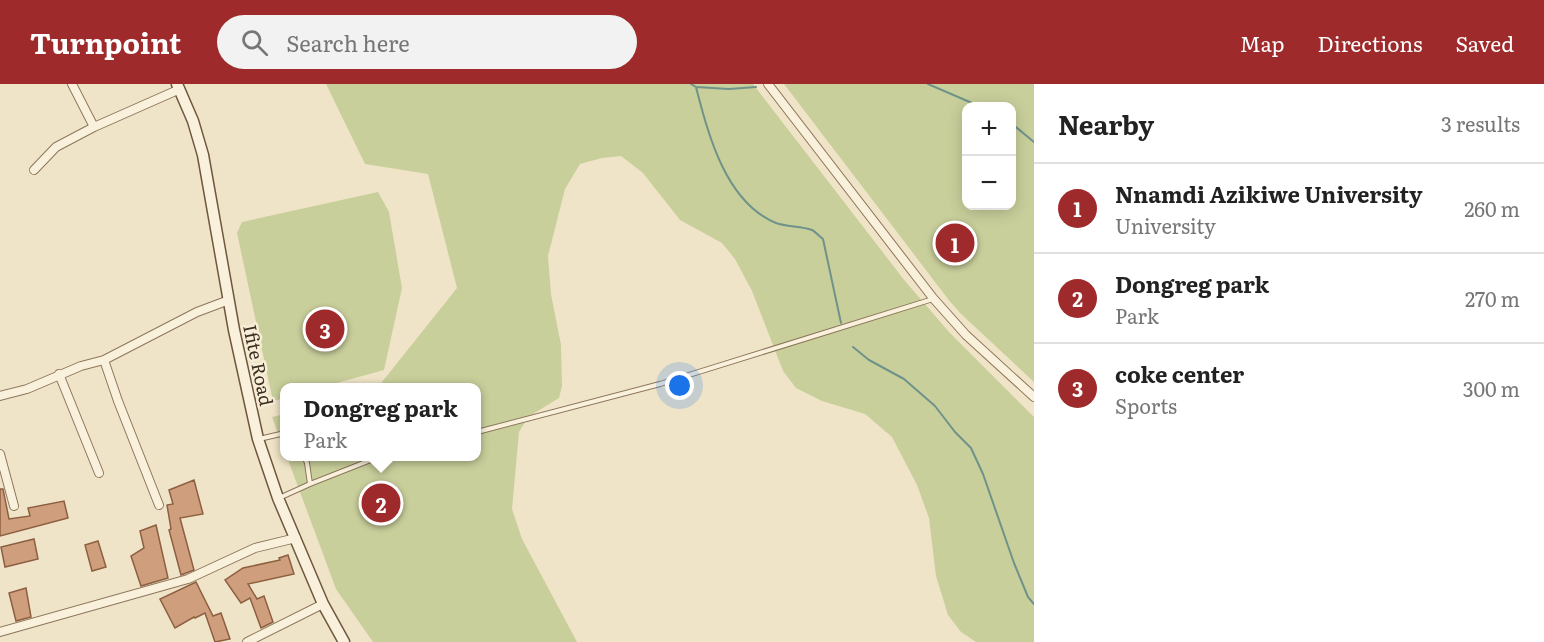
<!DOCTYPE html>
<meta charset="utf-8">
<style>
:root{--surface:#fff;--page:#f2f2f2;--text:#222;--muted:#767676;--line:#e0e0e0;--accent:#9e2a2b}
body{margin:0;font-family:Literata,serif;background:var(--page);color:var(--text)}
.controls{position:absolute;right:18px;top:18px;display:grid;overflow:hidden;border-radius:12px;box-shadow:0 3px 15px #0003}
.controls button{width:54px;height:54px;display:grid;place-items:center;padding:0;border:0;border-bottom:2px solid var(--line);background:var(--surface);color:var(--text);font:30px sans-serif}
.you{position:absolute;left:680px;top:302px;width:21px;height:21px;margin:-15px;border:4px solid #fff;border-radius:50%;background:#1a73e8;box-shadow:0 0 0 9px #1a73e833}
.badge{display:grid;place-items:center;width:39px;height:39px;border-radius:50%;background:var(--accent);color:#fff;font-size:20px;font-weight:700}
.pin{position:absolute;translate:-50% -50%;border:3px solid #fff;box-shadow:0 2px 6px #0006}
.popup{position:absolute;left:280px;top:299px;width:201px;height:78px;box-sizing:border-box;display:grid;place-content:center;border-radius:12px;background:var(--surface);filter:drop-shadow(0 2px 4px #0005);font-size:20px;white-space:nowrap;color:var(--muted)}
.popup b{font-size:22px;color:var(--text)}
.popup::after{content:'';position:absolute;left:50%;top:100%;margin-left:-12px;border:12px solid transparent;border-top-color:var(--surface)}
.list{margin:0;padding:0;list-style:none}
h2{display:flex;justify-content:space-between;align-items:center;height:78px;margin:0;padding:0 24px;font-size:26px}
h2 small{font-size:20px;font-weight:400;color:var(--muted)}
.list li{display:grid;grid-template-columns:39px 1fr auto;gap:18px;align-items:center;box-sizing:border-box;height:90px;padding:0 24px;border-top:2px solid var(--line)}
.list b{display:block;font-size:22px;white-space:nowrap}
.list p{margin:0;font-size:20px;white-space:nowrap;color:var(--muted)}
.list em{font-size:20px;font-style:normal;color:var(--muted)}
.icon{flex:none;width:33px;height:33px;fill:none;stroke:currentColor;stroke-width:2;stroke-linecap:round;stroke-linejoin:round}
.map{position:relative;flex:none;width:1034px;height:558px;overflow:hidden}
header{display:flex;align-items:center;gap:36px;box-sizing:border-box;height:84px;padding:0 30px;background:var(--accent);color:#fff}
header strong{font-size:28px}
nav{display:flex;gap:33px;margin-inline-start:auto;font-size:21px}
.search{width:420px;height:54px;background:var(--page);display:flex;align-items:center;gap:15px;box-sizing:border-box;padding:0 21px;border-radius:33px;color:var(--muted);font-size:22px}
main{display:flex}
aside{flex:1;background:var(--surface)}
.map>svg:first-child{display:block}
</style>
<header>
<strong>Turnpoint</strong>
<div class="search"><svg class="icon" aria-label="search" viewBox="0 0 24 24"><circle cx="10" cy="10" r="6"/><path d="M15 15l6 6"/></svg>Search here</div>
<nav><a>Map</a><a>Directions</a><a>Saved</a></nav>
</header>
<main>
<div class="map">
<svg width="1034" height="558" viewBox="0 0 1034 558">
<rect width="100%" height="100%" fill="#f0e4c8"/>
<!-- green -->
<path fill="#c9cf9b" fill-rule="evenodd" d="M326,0H753L905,197L949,248L1034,333V558H976L961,548L948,531L936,492L929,434L917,401L892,353L865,330L822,317L796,304L783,287L752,207L735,175L722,159L680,136L643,89L621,72L602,74L580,80L565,105L548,172L551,210L561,261L562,302L559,314L528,333L519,348L512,425L522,455L577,558H373L336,505L287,373L477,372V304L378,303L457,204L428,90L365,80Z
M784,0H1034V298L960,229L948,215ZM1011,22V122H966V22Z
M378,108L389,128L402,204L384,286L322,303L285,304V314L273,317L237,149L242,138Z
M285,330V368L272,333Z"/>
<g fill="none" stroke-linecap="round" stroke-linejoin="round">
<!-- stream -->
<path stroke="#6f938a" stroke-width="2" d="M691,0L696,3L729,5L756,3
M928,0L979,22
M696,3C708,49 725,118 776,139C787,143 801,142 812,146C816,148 820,153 823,155L841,239
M1011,39L1034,58
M853,263L869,276L904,295L935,322L955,348L971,364L983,390L1014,479L1028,513L1034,520"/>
</g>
<!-- building -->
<path fill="#cf9f7d" stroke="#8d5f41" stroke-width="1.5" d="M194,396L203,430L180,434L194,486L181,491L169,446L171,445L167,421L173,420L169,406Z
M0,405H3L9,435L30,432L28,424L64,417L68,434L0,452Z
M156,441L168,494L141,502L131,472L144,464L140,447Z
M34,455L38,475L5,483L1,463Z
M98,457L106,483L92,487L85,461Z
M288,471L294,490L248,500L257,515L264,512L273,538L261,544L250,514L241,519L225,496L243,484L280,476L279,474Z
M196,498L213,532L221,529L230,555L215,558L205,529L195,534L194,533L175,544L160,515Z
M26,504L31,533L16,537L9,509Z"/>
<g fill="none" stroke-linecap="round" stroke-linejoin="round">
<!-- lane casing -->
<g stroke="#8d765c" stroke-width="6">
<path id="lane" d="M477,348L660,300L933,215
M259,355L285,349
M304,372L307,379L310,400
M279,414L310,400L381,372"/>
</g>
<!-- street casing -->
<g stroke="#8d765c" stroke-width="10">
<path id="street" d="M72,0L94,43
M768,0L933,214L966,251L1034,313
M34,86L56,63L94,43L180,5
M104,276L118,317L159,421
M59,290L99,389
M0,312L27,305L81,282L104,276L197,228L229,216
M0,370L14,422
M0,548L188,495L255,464L296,454
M247,558L323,520"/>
</g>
<!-- secondary casing -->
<g stroke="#6f573f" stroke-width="13">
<path id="secondary" d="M177,0L193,37L203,71L234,246L258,355L278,414L323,520L344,558"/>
</g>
<!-- lane -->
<use href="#lane" stroke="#faf1dc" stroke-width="4"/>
<!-- street -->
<use href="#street" stroke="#faf1dc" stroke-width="8"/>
<!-- secondary -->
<use href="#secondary" stroke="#faf1dc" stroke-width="10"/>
</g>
<g text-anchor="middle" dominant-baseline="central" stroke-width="5" stroke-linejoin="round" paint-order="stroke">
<!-- street labels -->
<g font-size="18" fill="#3d2e20" stroke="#f7eed8">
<text transform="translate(259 281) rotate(78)">Ifite Road</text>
</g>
</g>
</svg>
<div class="controls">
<button>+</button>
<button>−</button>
</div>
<div class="you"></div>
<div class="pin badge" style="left:955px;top:159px">1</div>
<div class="pin badge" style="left:381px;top:419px">2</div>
<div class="popup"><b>Dongreg park</b>Park</div>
<div class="pin badge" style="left:325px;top:245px">3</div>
</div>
<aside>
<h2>Nearby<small>3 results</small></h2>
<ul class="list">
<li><span class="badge">1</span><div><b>Nnamdi Azikiwe University</b><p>University</p></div><em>260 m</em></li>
<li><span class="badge">2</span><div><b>Dongreg park</b><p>Park</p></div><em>270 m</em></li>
<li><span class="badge">3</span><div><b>coke center</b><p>Sports</p></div><em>300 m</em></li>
</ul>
</aside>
</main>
